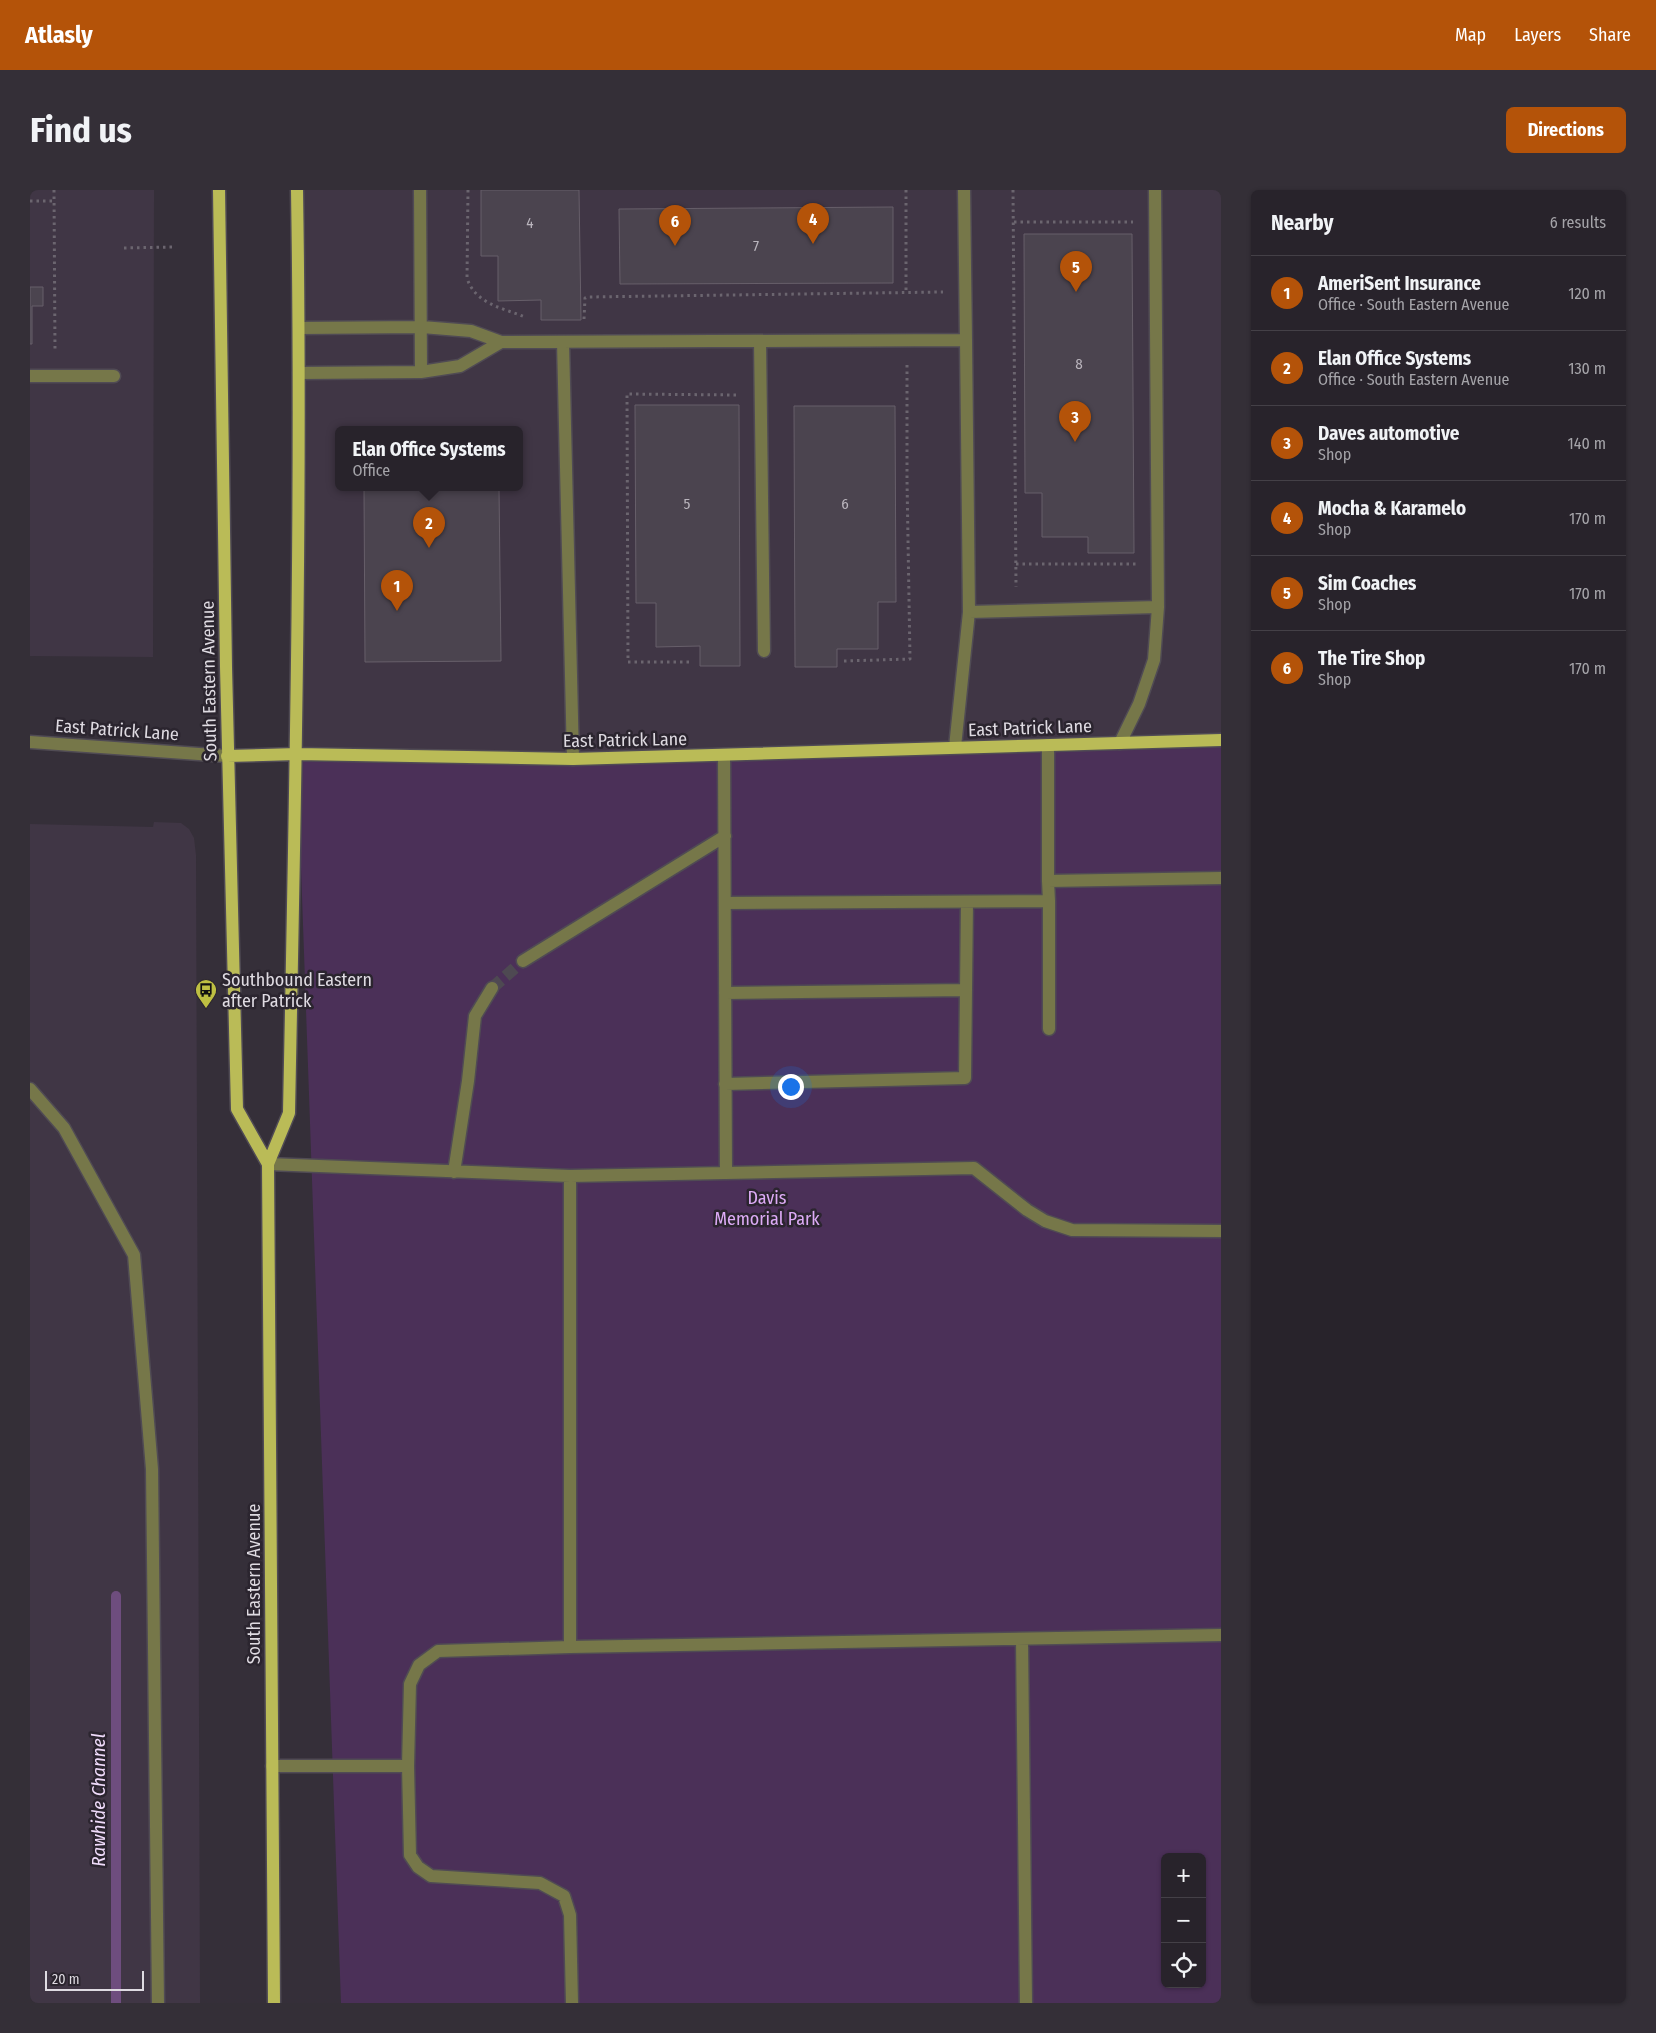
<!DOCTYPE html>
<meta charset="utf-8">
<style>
:root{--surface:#28232b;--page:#342f37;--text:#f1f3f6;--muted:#a5a4a9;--line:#444047;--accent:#b45309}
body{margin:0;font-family:"Fira Sans Condensed",sans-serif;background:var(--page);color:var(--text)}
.controls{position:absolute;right:15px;bottom:15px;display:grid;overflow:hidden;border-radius:8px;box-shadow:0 1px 4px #0004}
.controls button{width:45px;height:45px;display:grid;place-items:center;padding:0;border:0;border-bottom:1px solid var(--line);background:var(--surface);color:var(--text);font:25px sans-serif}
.scale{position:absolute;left:15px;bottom:12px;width:99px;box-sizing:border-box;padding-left:5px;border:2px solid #dfdbe2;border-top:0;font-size:14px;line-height:18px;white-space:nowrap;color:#dfdbe2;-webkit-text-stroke:4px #2b252f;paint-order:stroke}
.you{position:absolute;left:760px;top:896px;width:18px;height:18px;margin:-12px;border:4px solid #fff;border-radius:50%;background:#1a73e8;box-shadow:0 0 0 8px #1a73e833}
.badge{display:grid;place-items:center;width:32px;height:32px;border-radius:50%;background:var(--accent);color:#fff;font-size:16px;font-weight:700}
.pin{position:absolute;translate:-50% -41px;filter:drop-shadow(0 1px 2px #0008)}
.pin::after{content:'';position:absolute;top:26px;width:18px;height:15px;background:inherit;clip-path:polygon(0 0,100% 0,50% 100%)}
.popup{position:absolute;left:305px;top:236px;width:188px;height:65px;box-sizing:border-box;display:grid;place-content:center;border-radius:8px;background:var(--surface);filter:drop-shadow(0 1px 4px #0005);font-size:16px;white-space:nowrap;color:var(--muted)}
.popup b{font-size:19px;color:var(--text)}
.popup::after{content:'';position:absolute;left:50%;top:100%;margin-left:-10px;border:10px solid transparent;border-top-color:var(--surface)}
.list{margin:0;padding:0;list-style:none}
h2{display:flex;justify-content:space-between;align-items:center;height:65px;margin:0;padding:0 20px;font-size:21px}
h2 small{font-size:16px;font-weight:400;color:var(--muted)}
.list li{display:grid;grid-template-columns:32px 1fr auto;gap:15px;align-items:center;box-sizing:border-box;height:75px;padding:0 20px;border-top:1px solid var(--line)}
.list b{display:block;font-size:19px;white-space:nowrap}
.list p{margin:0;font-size:16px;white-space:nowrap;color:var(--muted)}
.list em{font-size:16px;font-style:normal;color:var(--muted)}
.icon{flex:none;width:28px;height:28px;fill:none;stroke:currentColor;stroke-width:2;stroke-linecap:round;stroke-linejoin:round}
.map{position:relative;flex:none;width:1191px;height:1813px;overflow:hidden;border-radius:8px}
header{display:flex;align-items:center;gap:30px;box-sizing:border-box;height:70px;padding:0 25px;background:var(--accent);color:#fff}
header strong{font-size:24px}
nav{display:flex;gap:28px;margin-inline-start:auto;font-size:18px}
.intro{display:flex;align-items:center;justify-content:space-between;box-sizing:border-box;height:120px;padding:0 30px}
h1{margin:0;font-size:35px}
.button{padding:12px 22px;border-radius:8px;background:var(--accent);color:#fff;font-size:18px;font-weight:700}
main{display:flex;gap:30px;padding:0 30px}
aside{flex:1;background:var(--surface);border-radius:8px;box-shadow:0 1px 4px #0004}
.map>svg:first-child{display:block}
</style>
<header>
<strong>Atlasly</strong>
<nav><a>Map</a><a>Layers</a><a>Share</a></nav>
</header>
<div class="intro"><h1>Find us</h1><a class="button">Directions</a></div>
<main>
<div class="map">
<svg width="1191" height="1813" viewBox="0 0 1191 1813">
<rect width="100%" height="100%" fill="#352f39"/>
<!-- built -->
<path fill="#403645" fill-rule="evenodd" d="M0,0H124L123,467L0,466Z
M267,0H1191V550L543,569L267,564ZM309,239H489V297H309Z
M124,632L151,633L159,639L164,648L166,665L170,1813H0V634L123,637Z"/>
<!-- green -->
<path fill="#4b3058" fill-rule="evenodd" d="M1191,550V1813H311L267,564L543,569ZM1135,1667H1172V1794H1135Z"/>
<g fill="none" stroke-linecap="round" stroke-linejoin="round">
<!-- stream -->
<path stroke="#6e4d7e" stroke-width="10" d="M86,1406V1813"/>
</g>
<!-- building -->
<path fill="#4b444f" stroke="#675f6a" d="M451,0H549L551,130H511V110L468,111V66H451Z
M863,17V93L590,94L589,19Z
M994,44H1102L1104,363H1058V347H1012V303H995Z
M0,97H13V116H2V154H0Z
M605,215H709L710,476H670V456L626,457V413H606Z
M764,216H865L866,412H848V459H807V477H765Z
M469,238V239H342Z
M334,297H469L471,471L335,472Z"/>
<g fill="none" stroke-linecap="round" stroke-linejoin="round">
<!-- minor-tunnel -->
<path stroke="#4e4952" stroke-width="12" stroke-dasharray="12 6" stroke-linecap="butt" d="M462,798L493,771"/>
<!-- minor casing -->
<g stroke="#504b54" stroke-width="15">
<path id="minor" d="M390,0L391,182
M934,0L936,150
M1125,0L1128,417
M269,138L392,137L441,141L471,152L936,150L939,422L925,557
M730,151L734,461
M533,152L543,569
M269,183L391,182L430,176L471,152
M0,186H84
M939,422L1128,417L1124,470L1109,514L1090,553
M0,552L197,566
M1018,555V691
M694,565L696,983
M1019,711V839
M695,713L1019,711L1018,691L1191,688
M493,771L695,646
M695,803L936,800
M695,894L935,888L937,712
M0,899L34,938L104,1065L122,1279L128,1813
M238,974L540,986L944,978L997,1020L1015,1031L1042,1040L1191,1041
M424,982L438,891L445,826L462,798
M540,986V1457
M992,1449L996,1813
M242,1576H378
M542,1813L540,1725L534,1706L510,1693L401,1686L388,1677L380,1665L378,1576L380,1494L389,1475L408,1461L540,1457L1191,1445"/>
</g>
<!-- major casing -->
<g stroke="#504b54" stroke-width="15">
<path id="major" d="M189,0L196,477L207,919L238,974
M197,566L267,564L543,569L1191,550
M244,1813L238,974L259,923C265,615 272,308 267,0"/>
</g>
<!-- path -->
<path stroke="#6b656f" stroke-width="3" stroke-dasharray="2.5 4" stroke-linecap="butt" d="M24,0L25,162
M438,0L437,88C445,114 473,118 495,127
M876,0V103
M983,0L986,397
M0,11H24
M984,32H1103
M94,58L145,57
M554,129L555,108L559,107L913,102
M986,374H1106
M814,471L880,469L877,290V173
M659,472H598L597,204L707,205"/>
<!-- minor -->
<use href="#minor" stroke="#767749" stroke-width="12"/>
<!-- major -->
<use href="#major" stroke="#babb57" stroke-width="12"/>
</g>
<!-- icons -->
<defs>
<g id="bus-pin" transform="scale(1.125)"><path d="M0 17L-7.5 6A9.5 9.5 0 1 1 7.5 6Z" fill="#bebf42" stroke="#2b252f"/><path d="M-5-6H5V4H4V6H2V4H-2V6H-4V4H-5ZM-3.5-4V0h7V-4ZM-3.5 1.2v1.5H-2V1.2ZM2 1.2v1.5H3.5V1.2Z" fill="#111"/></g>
</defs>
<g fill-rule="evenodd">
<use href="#bus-pin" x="176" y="800"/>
</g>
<g text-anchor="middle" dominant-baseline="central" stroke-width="5" stroke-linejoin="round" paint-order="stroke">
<!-- number labels -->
<g font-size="15" fill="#bab5bd">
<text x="500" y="33">4</text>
<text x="726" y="56">7</text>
<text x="1049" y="174">8</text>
<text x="657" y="314">5</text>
<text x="815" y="314">6</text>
</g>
<!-- street labels -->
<g font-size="18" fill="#dfdbe2" stroke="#2b252f">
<text transform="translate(179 491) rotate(-91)">South Eastern Avenue</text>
<text transform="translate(1000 538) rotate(-2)">East Patrick Lane</text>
<text transform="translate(87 540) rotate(4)">East Patrick Lane</text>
<text transform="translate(595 550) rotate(-1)">East Patrick Lane</text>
<text transform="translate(224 1394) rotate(-90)">South Eastern Avenue</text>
</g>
<!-- poi labels -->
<g font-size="18" fill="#dfdbe2" stroke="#2b252f" text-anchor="start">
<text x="192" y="790">Southbound Eastern<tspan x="192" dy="21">after Patrick</tspan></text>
</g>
<!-- park labels -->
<g font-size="18" fill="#ddabf6" stroke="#2b252f">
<text x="737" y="1008">Davis<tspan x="737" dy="21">Memorial Park</tspan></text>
</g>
<!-- water labels -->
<g font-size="19" font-style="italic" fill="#efdbfa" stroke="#2b252f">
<text transform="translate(68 1610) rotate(-90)">Rawhide Channel</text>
</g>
</g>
</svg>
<div class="controls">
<button>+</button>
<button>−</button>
<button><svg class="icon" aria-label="locate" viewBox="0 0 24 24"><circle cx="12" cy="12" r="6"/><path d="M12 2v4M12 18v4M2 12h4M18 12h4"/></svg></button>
</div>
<div class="scale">20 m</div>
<div class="you"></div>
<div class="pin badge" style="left:367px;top:421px">1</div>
<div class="pin badge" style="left:399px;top:358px">2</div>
<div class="popup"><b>Elan Office Systems</b>Office</div>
<div class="pin badge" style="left:1045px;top:252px">3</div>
<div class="pin badge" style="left:783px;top:54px">4</div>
<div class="pin badge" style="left:1046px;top:102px">5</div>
<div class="pin badge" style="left:645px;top:56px">6</div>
</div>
<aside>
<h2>Nearby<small>6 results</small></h2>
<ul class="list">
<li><span class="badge">1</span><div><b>AmeriSent Insurance</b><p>Office · South Eastern Avenue</p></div><em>120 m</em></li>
<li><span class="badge">2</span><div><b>Elan Office Systems</b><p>Office · South Eastern Avenue</p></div><em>130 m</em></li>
<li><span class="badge">3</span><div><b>Daves automotive</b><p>Shop</p></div><em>140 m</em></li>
<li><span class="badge">4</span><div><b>Mocha &amp; Karamelo</b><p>Shop</p></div><em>170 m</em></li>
<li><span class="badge">5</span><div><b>Sim Coaches</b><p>Shop</p></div><em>170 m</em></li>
<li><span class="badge">6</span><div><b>The Tire Shop</b><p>Shop</p></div><em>170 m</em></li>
</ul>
</aside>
</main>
